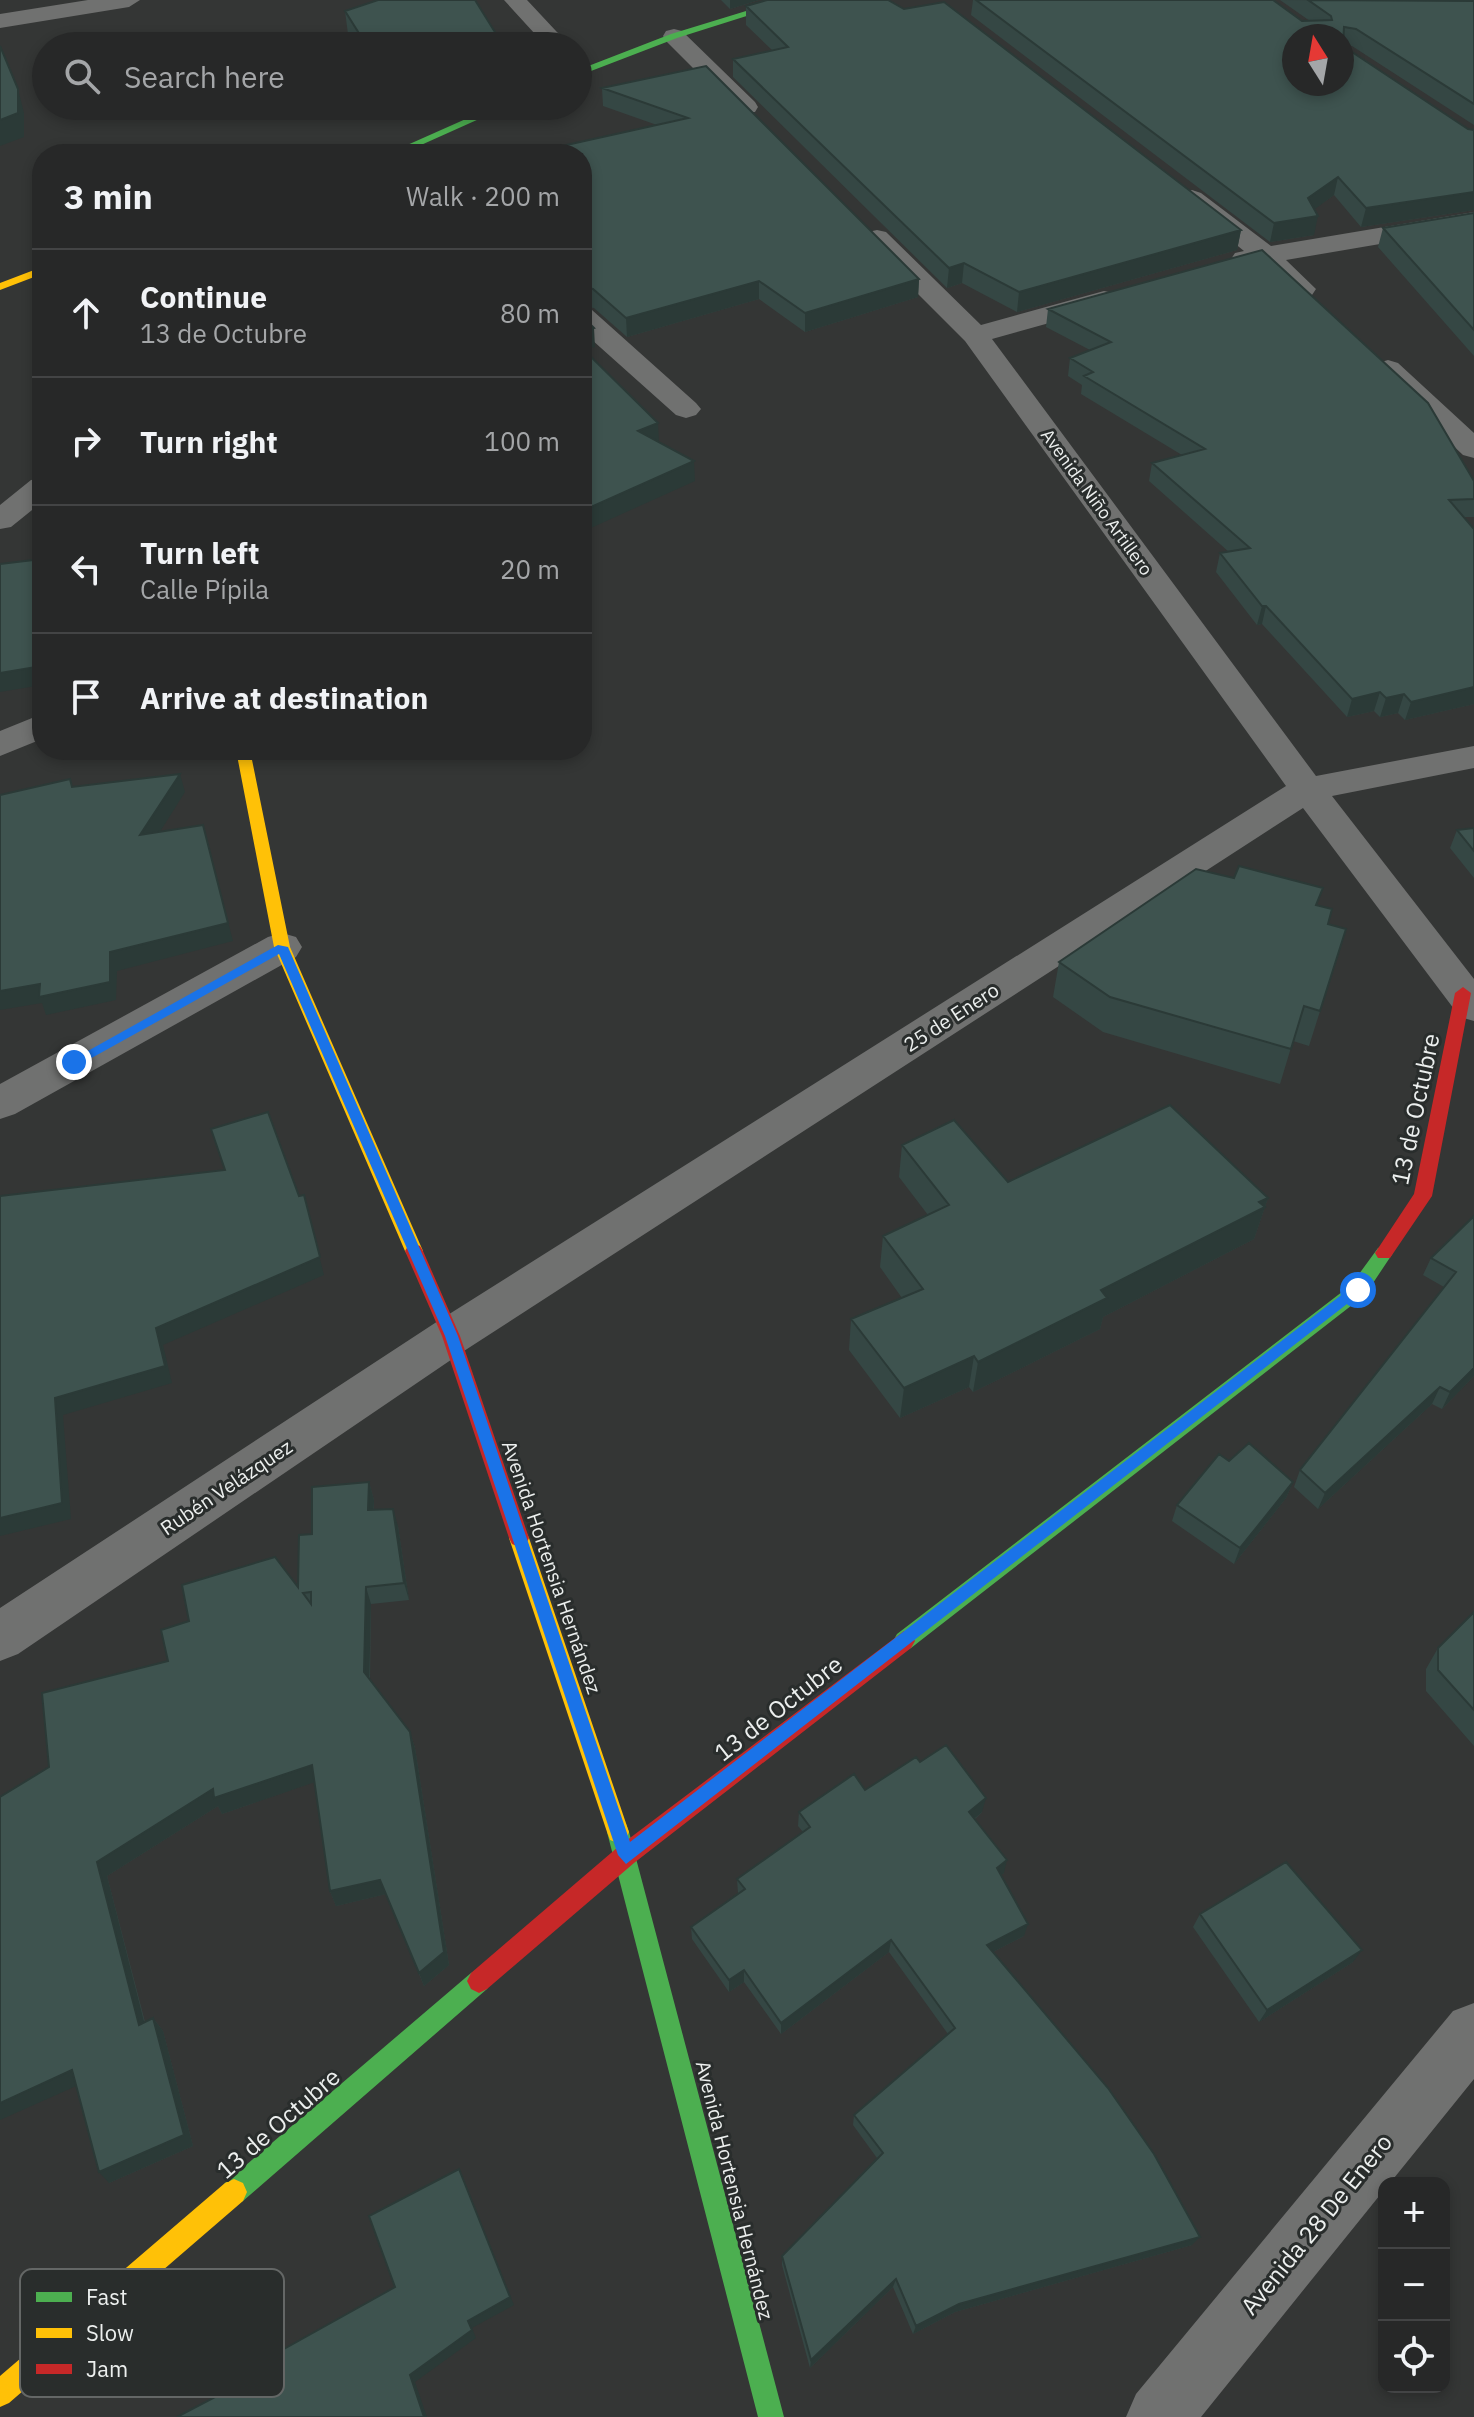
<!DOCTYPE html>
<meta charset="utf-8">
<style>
:root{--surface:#272828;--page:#333434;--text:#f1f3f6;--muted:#a4a6a8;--line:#434445}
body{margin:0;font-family:"IBM Plex Sans",sans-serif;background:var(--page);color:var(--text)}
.controls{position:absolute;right:24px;bottom:24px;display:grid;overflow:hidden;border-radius:16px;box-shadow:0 4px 12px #0003}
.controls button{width:72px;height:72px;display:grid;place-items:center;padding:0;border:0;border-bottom:2px solid var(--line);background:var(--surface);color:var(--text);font:40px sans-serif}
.compass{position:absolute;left:1282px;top:24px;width:72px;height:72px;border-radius:50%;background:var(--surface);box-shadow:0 4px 12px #0003;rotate:349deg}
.stop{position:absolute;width:24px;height:24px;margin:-18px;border:6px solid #1a73e8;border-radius:50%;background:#fff}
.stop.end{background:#1a73e8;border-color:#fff;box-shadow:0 2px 8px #0008}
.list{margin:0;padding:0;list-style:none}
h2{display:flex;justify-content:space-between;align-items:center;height:104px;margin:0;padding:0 32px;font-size:34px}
h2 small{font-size:26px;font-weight:400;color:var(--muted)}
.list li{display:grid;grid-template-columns:52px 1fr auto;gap:24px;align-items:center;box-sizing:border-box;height:128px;padding:0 32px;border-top:2px solid var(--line)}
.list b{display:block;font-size:30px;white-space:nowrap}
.list p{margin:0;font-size:26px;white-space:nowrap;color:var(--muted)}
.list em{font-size:26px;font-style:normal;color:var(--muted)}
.icon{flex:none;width:44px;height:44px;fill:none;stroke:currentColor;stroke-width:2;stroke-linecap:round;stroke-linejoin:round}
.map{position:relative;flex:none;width:1474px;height:2417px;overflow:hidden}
.search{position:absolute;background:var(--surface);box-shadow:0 4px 12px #0003;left:32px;top:32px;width:560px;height:88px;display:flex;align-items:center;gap:20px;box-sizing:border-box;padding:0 28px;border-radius:44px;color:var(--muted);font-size:30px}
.panel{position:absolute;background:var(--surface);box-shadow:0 4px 12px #0003;left:32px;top:144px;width:560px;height:616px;border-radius:32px}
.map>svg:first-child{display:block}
</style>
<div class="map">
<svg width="1474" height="2417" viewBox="0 0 1474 2417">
<rect width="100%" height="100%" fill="#343635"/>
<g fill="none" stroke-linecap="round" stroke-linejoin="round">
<!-- street -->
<path fill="#707170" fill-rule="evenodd" d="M88,0H140L129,7L0,28V14Z
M504,0H527L570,46H546Z
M674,29L682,31L755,102L758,107L755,112H737L666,41L663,36L666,31Z
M1192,190L1201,193L1271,246L1474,212V228L1286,260L1316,289L1312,295C1289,300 1275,279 1260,264L1244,267L1235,265L1231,259L1235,253L1244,251L1179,198L1183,193Z
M877,230L886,232L981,325L1104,291L1114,293L1118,299L1114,305L992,339L1316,776L1474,746V768L1332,796L1474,979V1021L1460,1017L1303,808L467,1349L18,1654L0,1661V1608L435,1323L1286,786L965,341L868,244L864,238L868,232Z
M582,308L592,310L696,403L701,409L696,415L686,418L676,415L582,331Z
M1388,360L1398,363L1474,433V458L1463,455L1378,375L1374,369L1378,363Z
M42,478V502L11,527L0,529V505L31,480Z
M42,714V739L0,756V731Z
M282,933L296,937L302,947L296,957L15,1114L0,1119V1084L268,937Z
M1474,2003V2079L1390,2183H1384V2190L1201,2417H1126L1136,2394L1453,2011Z"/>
<!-- fast -->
<path fill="#4caf50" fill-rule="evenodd" d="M782,0H797L677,38L578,76V70L671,34Z
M495,106H508L401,154H387Z
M1384,1246L1390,1248L1393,1253L1365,1295L911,1648L904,1651L897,1648L893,1641L897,1634L1351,1285L1378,1248Z
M618,1821L626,1824L629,1832L784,2417H758L607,1832L610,1824Z
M479,1969L487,1973L491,1981L487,1989L243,2201L234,2205L225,2201L221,2192L225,2183L471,1973Z"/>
<!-- slow -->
<path fill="#ffc107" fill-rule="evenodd" d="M42,267V274L0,290V283Z
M236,750H250L290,947L423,1251L420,1256H408L405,1251L274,947Z
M519,1529L526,1532L529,1538L629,1832L626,1840L618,1843L610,1840L607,1832L509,1538L512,1532Z
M234,2179L243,2183L247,2192L243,2201L9,2403L0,2407V2376L225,2183Z"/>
<!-- jam -->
<path fill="#c62828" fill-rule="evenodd" d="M1463,987L1471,993L1432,1196L1390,1258H1378L1375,1253L1414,1194L1455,993Z
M414,1244L420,1246L423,1251L460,1336L529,1538L526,1544L519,1547L512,1544L509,1538L442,1336L405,1251L408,1246Z
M904,1631L911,1634L915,1641L911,1648L634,1863L487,1989L479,1993L471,1989L467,1981L471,1973L618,1847Z"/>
</g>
<!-- wall -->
<path fill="#354744" d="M721,0H759L730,9Z
M973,0H1273L1302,21H1310L1280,0L1474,1V125L1352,46L1343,45V46L1468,129L1474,130V210L1361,227L1334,195L1314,209V235L1270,242L971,15Z
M746,6L1241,230L1237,250L1017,312L962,283L947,288L733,77V59L772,50L746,25Z
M345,11L498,37V46H356L348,34Z
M706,66L919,279L918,297L805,332L759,299L627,337L594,308L582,306V154L657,125L603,106L602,88Z
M1474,213V356L1378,247L1383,228Z
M1048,309L1474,481V517H1464L1474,529V704L1405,720L1398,713L1380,717L1374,711L1347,717L1262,624L1257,625L1216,572L1220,553L1229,552L1149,481L1152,463L1182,455L1081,394L1082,385L1068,376L1070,358L1090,350L1046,327Z
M1474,828V878L1450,848L1457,830Z
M1317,905L1328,924L1346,929L1309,1046L1293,1041L1280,1084L1103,1032L1053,997L1059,962Z
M902,1145L1008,1182L1268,1198L1254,1239L1103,1317L1100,1329L973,1392L969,1387L900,1418L849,1350L851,1319L902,1298L880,1267L883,1236L928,1215L899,1177Z
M1474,1216V1376L1442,1409L1432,1404L1318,1509L1294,1487L1300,1470L1444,1287L1423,1275L1431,1258Z
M1229,1461L1293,1482L1286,1498L1234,1564L1172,1521L1177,1505Z
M369,1482L374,1500V1510L398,1526L409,1600L371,1604L370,1679L410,1732L415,1748L449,1965L424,1986L386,1894L336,1906L330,1891L314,1782L222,1814L218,1806L107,1876L145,2022L153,2018L163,2031L193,2146L109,2183L49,1767L168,1661L298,1587L312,1534Z
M1474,1612V1746L1426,1691V1669L1438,1648Z
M920,1762L982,1812L975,1819L1004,1873L1001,1875L1024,1936L993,1952L1192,2245L955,2312L913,2334L893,2287L810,2368L782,2265V2256L877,2158L853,2125L854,2115L948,2034L889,1952L781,2034L744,1982L729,1992L692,1939L691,1927L738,1893L737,1879L803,1832L798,1826L799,1812L865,1790Z
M1200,1914L1353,1962L1259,2022L1193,1927Z"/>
<!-- shaded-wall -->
<path fill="#2b3a37" d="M730,0H759L730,9Z
M498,37V46H471Z
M18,89L24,113V137L0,146V120Z
M1338,177L1334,195L1304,217L1308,198Z
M1474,192V210L1361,227L1366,208Z
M1318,216L1314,235L1270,242L1274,223Z
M1241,230L1237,250L1017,312L1019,292Z
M964,263L962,283L947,288L949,268Z
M919,279L918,297L805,332V313Z
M759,281V299L627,337L626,318Z
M594,328L595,347L582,350V331Z
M658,423L659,442L638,431Z
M694,461L695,481L582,532V511Z
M1262,606H1266L1262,624L1257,625Z
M42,666V685L0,692V673Z
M1474,687V704L1405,720L1411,702Z
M1380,692L1374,711L1347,717L1352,699Z
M1404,694L1398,713L1380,717L1386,698Z
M180,774L185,792L146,854L140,835Z
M203,825L233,941L117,971L116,1000L46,1015L42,1003L0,1010V991L40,984L110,952Z
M304,1195L324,1275L163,1345L172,1383L63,1415L71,1519L0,1536V1518L55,1398L156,1328Z
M1268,1198L1254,1239L1103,1317L1100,1329L973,1392L978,1362L1101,1290Z
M974,1356L969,1387L900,1418L904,1388Z
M1474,1368V1376L1442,1409L1450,1392Z
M1440,1387L1432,1404L1318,1509L1325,1493Z
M369,1482L374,1500L373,1528L368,1510Z
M1293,1482L1286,1498L1234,1564L1240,1548Z
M393,1509L398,1526L409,1600L404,1583Z
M366,1587L371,1604L369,1689L364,1672Z
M410,1732L415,1748L449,1965L424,1986L419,1973Z
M312,1765L318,1781L222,1814L218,1806L107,1876L148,2037L139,2025L97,1862L213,1789Z
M986,1798L982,1812L966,1826L969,1812Z
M1007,1860L1004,1873L993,1881L997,1868Z
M380,1880L386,1894L336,1906L330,1891Z
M1028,1924L1024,1936L983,1957L987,1945Z
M891,1940L889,1952L781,2034V2023Z
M1362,1950L1353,1962L1259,2022L1267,2010Z
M744,1970V1982L729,1992V1980Z
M153,2018L163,2031L193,2146L109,2183L99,2172Z
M72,2070L83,2083L0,2120V2103Z
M459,2169L514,2305L472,2328L476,2338L415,2382L427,2417H424L410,2375L468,2321Z
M1200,2237L1192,2245L955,2312L913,2334L916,2326L959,2304Z
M896,2279L893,2287L810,2368L811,2360Z"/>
<!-- building -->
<path fill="#3e534f" stroke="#2b3a37" stroke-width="2" fill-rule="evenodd" d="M378,0H475L498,37L471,46H367L345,11Z
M767,0H888L904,9L944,2L1241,230L1019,292L964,263L949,268L733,59L788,47L746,6Z
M976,0H1273L1302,21L1332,20L1331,16L1308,0L1474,1V104L1356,29L1344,27L1343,46L1468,129L1474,130V192L1366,208L1338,177L1308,198L1318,216L1274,223ZM1294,36H1342V84H1294Z
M0,46L18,89V113L0,120Z
M706,66L919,279L805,313L759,281L626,318L593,289L582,287V154H526L688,118L602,88Z
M1474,213V330L1383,228Z
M1262,250L1428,403L1474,481V499L1449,500L1474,529V687L1411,702L1404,694L1386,698L1380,692L1352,699L1266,606H1262L1220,553L1250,548L1152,463L1205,449L1084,376L1093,372L1070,358L1111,342L1048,309Z
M582,316L594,328L582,331Z
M582,348L658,423L638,431L694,461L582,511Z
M42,559V666L0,673V564Z
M180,774L140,835L203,825L228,923L110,952V982L39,997L40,984L0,991V795L70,779L72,787Z
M1474,828V851L1457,830Z
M1239,866L1323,888L1316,905L1332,909L1328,924L1346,929L1320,1011L1304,1006L1291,1049L1110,997L1059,962L1196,869L1234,878Z
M1170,1105L1268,1198L1259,1202L1265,1207L1101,1290L1107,1298L978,1362L974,1356L904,1388L851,1319L923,1289L883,1236L949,1205L902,1145L954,1120L1008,1182Z
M268,1112L299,1196L304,1195L320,1257L156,1328L165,1366L55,1398L62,1503L0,1518V1196L225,1170L211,1129Z
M1474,1216V1368L1450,1392L1440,1387L1325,1493L1300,1470L1456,1272L1431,1258Z
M1249,1443L1293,1482L1240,1548L1177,1505L1219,1454L1229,1461Z
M369,1482L368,1510L393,1509L404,1583L366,1587L364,1672L410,1732L444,1952L419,1973L380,1880L330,1891L312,1765L214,1798L213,1789L97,1862L139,2025L153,2018L184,2135L99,2172L72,2070L0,2103V1797L49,1767L42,1693L168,1661L161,1630L189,1621L182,1585L275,1557L298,1587L299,1535L312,1534V1487ZM311,1592V1604L303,1593Z
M1474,1612V1710L1438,1670V1648Z
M946,1745L986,1798L969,1812L1007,1860L997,1868L1028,1924L987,1945L1108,2088L1154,2154L1200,2237L959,2304L916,2326L896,2279L811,2360L782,2256L883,2153L854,2115L955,2028L891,1940L781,2023L744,1970L729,1980L691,1927L745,1889L737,1879L810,1827L799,1812L854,1774L865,1790L916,1757L920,1762Z
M1286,1862L1362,1950L1267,2010L1200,1914Z
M459,2169L510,2297L468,2321L472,2330L410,2375L424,2417H177L278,2364L275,2354L395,2287L369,2216Z"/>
<!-- route -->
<path fill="#1a73e8" d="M278,945L288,947L458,1336L630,1842L1353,1286H1363L1365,1290L626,1864L618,1855L445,1336L279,954L79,1065H70L68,1062Z"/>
<g text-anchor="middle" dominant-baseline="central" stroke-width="6" stroke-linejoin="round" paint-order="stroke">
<!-- far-street labels -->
<g font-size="18" fill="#ecefee" stroke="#292d2c">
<text transform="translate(1097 502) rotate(54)">Avenida Niño Artillero</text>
</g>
<!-- street labels -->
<g font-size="20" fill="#ecefee" stroke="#292d2c">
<text transform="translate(951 1017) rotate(-33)">25 de Enero</text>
<text transform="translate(226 1487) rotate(-34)">Rubén Velázquez</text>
<text transform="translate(552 1567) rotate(71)">Avenida Hortensia Hernández</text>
<text transform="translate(735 2190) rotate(76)">Avenida Hortensia Hernández</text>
</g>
<!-- near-street labels -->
<g font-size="24" fill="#ecefee" stroke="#292d2c">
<text transform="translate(1415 1109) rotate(-78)">13 de Octubre</text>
<text transform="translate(778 1708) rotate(-38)">13 de Octubre</text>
<text transform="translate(278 2123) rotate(-41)">13 de Octubre</text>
<text transform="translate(1316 2224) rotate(-51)">Avenida 28 De Enero</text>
</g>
</g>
<!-- legend -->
<rect x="20" y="2269" width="264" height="128" rx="12" fill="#292d2c" stroke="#646766" stroke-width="2"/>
<rect x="36" y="2292" width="36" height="10" fill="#4caf50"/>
<rect x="36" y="2328" width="36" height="10" fill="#ffc107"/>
<rect x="36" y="2364" width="36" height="10" fill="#c62828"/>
<g font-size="22" fill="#ecefee">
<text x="86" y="2305">Fast</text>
<text x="86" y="2341">Slow</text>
<text x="86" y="2377">Jam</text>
</g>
</svg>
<div class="controls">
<button>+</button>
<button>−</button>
<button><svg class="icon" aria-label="locate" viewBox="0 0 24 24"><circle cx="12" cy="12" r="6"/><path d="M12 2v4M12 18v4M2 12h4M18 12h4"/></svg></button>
</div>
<svg class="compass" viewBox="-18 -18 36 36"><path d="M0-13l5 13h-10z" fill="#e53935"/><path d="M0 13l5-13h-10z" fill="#a4a6a8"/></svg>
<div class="stop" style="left:1358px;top:1290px"></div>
<div class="stop end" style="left:74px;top:1062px"></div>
<div class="search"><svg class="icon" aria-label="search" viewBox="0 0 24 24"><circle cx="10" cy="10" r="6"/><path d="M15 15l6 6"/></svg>Search here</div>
<section class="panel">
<h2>3 min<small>Walk · 200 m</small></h2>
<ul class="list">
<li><svg class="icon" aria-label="ahead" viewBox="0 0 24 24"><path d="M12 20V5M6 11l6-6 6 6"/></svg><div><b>Continue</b><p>13 de Octubre</p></div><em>80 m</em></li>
<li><svg class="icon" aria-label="right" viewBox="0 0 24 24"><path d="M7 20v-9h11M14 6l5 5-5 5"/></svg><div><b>Turn right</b></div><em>100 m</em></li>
<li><svg class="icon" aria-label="left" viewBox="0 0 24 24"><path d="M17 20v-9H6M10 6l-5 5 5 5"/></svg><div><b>Turn left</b><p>Calle Pípila</p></div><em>20 m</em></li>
<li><svg class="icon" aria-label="arrive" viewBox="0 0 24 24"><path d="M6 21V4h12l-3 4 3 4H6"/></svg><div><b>Arrive at destination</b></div></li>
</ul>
</section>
</div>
